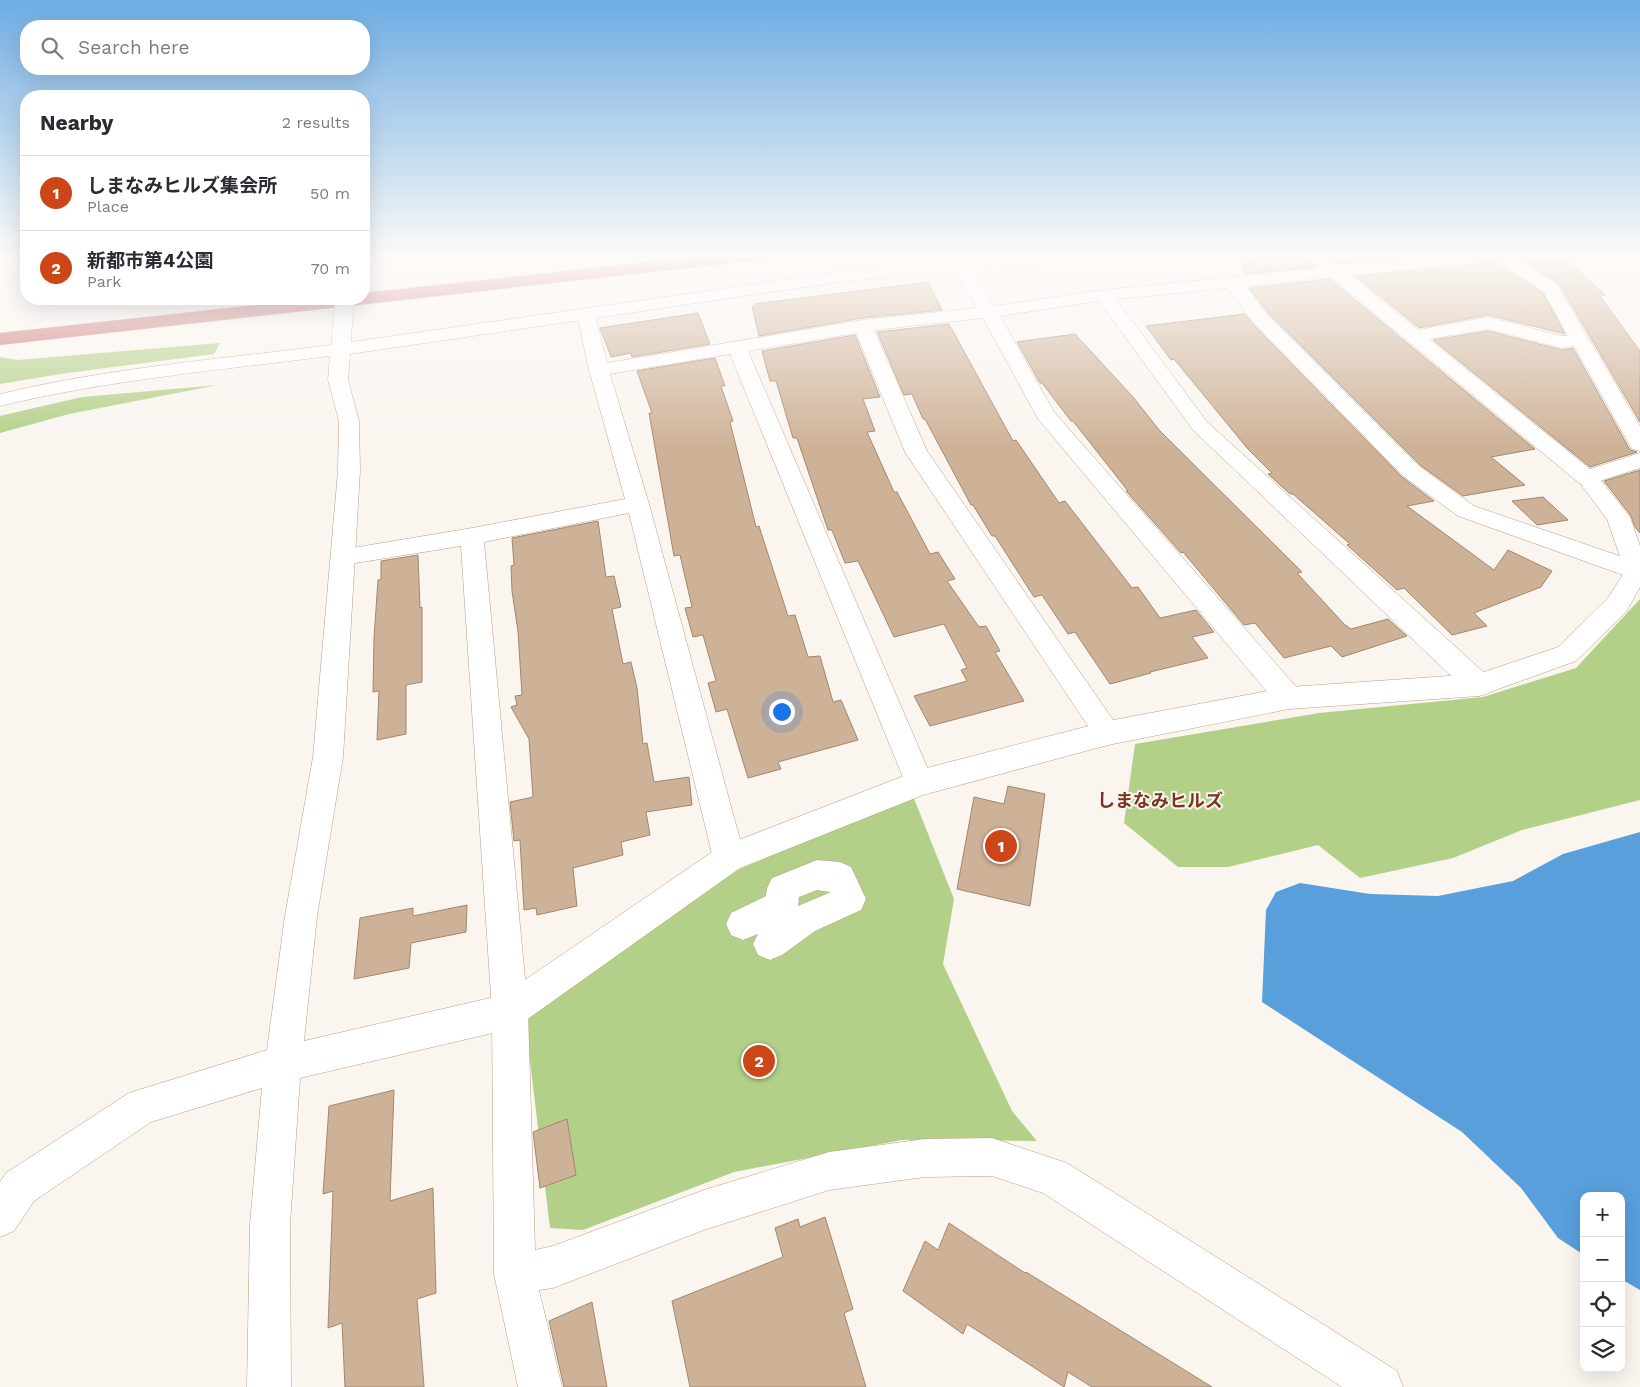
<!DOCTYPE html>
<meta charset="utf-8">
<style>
:root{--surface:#fff;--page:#f2f2f3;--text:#2b2b33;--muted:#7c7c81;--line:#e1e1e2;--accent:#cd4617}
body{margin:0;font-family:"Work Sans","Noto Sans JP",sans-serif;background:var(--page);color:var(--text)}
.controls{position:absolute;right:15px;bottom:15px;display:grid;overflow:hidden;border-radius:10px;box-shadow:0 5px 20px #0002}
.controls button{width:45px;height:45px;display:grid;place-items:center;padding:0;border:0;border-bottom:1px solid var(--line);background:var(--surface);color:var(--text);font:25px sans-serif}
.you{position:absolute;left:781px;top:711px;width:18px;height:18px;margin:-12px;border:4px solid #fff;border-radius:50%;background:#1a73e8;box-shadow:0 0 0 8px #1a73e833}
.badge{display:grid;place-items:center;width:32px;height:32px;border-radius:50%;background:var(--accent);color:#fff;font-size:16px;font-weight:700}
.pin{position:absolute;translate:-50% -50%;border:2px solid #fff;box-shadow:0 1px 5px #0006}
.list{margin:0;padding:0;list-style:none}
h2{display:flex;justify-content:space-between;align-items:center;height:65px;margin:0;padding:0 20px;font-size:21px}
h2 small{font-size:16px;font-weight:400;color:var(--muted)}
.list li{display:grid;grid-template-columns:32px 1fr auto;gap:15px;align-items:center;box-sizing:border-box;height:75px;padding:0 20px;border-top:1px solid var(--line)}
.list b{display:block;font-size:19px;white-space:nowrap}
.list p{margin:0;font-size:16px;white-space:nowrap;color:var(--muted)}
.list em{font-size:16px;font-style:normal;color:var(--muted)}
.icon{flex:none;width:28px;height:28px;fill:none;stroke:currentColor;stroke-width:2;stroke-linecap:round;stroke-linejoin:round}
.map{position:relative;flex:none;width:1640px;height:1387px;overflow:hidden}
.search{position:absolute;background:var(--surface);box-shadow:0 5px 20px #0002;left:20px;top:20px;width:350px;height:55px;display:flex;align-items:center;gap:12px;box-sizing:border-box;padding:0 18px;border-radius:20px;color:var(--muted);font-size:19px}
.panel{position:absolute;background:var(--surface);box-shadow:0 5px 20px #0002;left:20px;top:90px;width:350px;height:215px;border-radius:20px}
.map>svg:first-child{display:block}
</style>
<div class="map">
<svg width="1640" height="1387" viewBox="0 0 1640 1387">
<rect width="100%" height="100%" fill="#faf5ef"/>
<!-- green -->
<path fill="#b3d088" d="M220,343L214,354L67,373L0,384V357L17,360Z
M218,385L69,414L0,433V416L4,415L82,397Z
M1640,599V800L1522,830L1453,858L1360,878L1318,845L1228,867H1178L1124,823L1135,744L1319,713L1483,697L1576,668Z
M913,796L954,899L943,964L1012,1111L1037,1141L902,1140L734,1172L583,1230L550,1228L524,1011L735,871Z"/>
<!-- water -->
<path fill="#589fdb" d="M1640,832V1290L1621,1279V1196H1584V1255L1558,1238L1521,1188L1462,1132L1262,1002L1266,910L1276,892L1300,883L1370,894L1438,896L1513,881L1563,854Z"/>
<!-- building -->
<path fill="#ceb297" stroke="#a2876e" d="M1277,254H1303L1316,267L1244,274L1243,258Z
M1326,254H1407L1411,257L1339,264Z
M1564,257L1605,295H1599L1640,351V422L1559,284L1522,260Z
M1496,262L1543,293L1565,334L1488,315L1419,328L1355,276Z
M1330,279L1535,449L1491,457L1525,485L1463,496L1420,465L1269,314L1249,288Z
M928,282L942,310L863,318L759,336L752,306H755V304Z
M698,313L710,344L632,357L631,353L611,357L600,328Z
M1245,314L1253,324L1402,477L1434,501L1407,506L1494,570L1508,550L1552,571L1541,587L1474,613L1487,626L1452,635L1404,588L1397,590L1347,545L1350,544L1293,494H1290L1268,474L1272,473L1248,449L1174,359L1171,360L1146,326Z
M949,324L1013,441L1016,440L1059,503L1065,501L1132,588L1138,587L1160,618L1196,610L1214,632L1192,637L1208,658L1150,672L1151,673L1110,684L1075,632L1068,634L1042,595L1034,597L995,536H992L973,505H971L925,419H923L912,394L904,395L877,332Z
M1488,331L1562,350L1573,348L1630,450L1637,452L1590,467L1433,340Z
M1075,334L1133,397L1160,431L1302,572L1297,573L1344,624L1351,629L1388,619L1407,636L1342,657L1331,646L1284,658L1255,623L1244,625L1183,552L1181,553L1126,491H1128L1073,421H1071L1042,383H1040L1017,342Z
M855,335L880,397L863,399L875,431L867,432L894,492H897L930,554L938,552L955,579L947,581L979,627L986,626L1000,651L995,652L1024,701L930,726L914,696L967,681L961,670L967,668L944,624L894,637L858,561L845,563L832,530H828L797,438H793L776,381H770L762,351Z
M715,358L725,386H721L733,421L730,422L756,527L759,526L788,616L795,615L808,657L820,656L833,702L841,700L858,740L778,762L781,769L748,778L727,709L716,712L708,683L716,681L703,635L693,637L685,608L692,607L680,555L674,556L649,413H652L637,371Z
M1640,470V533L1635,527L1631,516L1604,481Z
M1543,497L1568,520L1537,525L1512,501Z
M598,521L606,577L614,576L621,607L612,609L623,664L631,662L637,688L643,744L647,743L654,782L689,777L692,805L646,812L650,835L621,842L623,855L573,868L577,906L537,915L536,908L524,910L520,840L514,841L510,802L533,797L529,739L511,707L517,705L515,696L522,695L518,631L512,591L511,566L514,565L512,538Z
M418,555L420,608L422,607V682L406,685V734L377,740L379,691L373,692L374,638L378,580L381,579V561Z
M1008,786L1045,794L1030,906L957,889L974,797L1004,804Z
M467,905L466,932L411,943L409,968L354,979L360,918L413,908V916Z
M394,1090L390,1201L433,1188L436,1293L417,1299L424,1387H345L342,1323L328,1328L333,1191L323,1194L329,1106Z
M567,1119L576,1175L540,1188L533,1132Z
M825,1217L853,1309L844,1313L866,1387H690L672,1301L783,1257L775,1228L798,1219L800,1227Z
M949,1223L1025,1273L1026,1272L1212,1387H1092L1068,1372L1064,1387L967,1324L963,1334L903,1291L925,1241L938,1250Z
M592,1302L607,1387H564L549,1321Z"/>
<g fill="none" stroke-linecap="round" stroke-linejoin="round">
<!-- street casing -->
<g stroke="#ba9e84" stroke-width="1">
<path id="street" d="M1305,254H1323L1338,266L1460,254H1509L1557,285L1640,426V451L1632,449L1629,444L1574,346L1562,348L1488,329L1429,339L1590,469L1640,453V468L1587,485L1579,483L1331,277L1245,286L1268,315L1419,466L1474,506L1640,563V579L1637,580L1458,516L1403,476L1254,323L1228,288L1116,299L1207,422L1489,677L1493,685L1489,693L1479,696L1469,693L1193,430L1099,301L1000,316L1054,412L1299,690L1303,698L1299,706L1289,709L1279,706L1038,419L983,318L874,330L927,451L1122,733L1118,741L1108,745L1098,741L905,452L856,333L748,351L934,783L929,792L919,796L909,792L730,354L610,374L649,504L745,858L740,868L729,872L718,868L713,858L629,513L484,542L528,1011L535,1250L553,1246L704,1190L829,1152L925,1139L992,1138L1067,1163L1397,1371L1403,1387H1342L1043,1193L992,1176L925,1177L829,1190L704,1230L553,1288L539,1290L562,1387H518L494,1274L492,1011L461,546L343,565L334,563L331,557L334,551L472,528L625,499L589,370L577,314L580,310L586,308L592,310L595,314L607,363L863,320L977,308L950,265L953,261L959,260L965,261L994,306L1104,290L1320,268ZM1496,260L1544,292L1568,336H1562L1488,317L1418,330L1350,275Z
M817,860L840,862L851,867L866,899L861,910L815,931L782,955L770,960L758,955L753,944L758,934L743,940L731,935L726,924L731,913L766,896L767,888L772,878ZM817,890L831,892L798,906L799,897Z"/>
</g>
<!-- secondary casing -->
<g stroke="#ba9e84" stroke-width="1">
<path id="secondary" d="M1038,254H1101L1099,258L1093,259L846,281L350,354L348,380L359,421L360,471L343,757L317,916L304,1041L503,995L718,848L919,770L1108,721L1289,687L1478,674L1558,647L1608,598L1625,571L1607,519L1576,478L1579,473L1587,471L1595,473L1630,517L1640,546V587L1626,612L1576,661L1479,696L1289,709L1108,745L923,795L740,868L522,1023L510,1029L300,1078L290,1224L291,1387H247L250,1224L262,1088L151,1122L34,1201L14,1231L0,1237V1182L6,1173L129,1093L267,1050L285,916L313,757L338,471L339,421L328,380L330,356C220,370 108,380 0,406V394C108,368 221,359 331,345L333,332L335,328L342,326L349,328L351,332V342L846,271Z"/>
</g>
<!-- highway casing -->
<g stroke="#d4d2d0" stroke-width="1">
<path id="highway" d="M723,254H776L774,258L768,259L0,345V333L311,299H364V293Z"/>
</g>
<!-- street -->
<use href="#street" fill="#fff" fill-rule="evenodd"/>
<!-- secondary -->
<use href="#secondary" fill="#fff" fill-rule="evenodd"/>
<!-- highway -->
<use href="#highway" fill="#c97276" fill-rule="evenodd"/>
<!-- secondary-bridge casing -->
<g stroke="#ba9e84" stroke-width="20" stroke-linecap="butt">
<path id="secondary-bridge" d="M342,330L345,299"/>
</g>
<!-- secondary-bridge -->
<use href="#secondary-bridge" stroke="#fff" stroke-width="19"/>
</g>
<!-- sky -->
<linearGradient id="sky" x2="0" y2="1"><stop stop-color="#6eace3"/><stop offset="0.57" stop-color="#fdfaf8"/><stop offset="1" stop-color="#fdfaf8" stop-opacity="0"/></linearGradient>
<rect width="1640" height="448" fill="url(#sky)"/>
<g text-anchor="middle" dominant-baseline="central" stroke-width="4" stroke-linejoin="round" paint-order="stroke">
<!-- quarter labels -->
<g font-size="18" font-weight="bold" fill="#783521" stroke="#faf5ef">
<text x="1160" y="800">しまなみヒルズ</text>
</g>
</g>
</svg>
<div class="controls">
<button>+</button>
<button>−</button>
<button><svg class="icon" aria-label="locate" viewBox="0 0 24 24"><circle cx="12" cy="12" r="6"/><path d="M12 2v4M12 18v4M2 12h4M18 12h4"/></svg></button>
<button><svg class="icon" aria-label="layers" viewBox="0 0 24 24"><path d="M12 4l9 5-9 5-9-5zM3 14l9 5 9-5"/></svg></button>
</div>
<div class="you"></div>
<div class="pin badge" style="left:1001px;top:846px">1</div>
<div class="pin badge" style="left:759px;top:1061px">2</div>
<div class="search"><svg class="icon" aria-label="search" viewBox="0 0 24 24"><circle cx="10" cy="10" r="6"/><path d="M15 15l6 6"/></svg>Search here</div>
<section class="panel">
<h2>Nearby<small>2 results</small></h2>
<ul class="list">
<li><span class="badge">1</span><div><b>しまなみヒルズ集会所</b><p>Place</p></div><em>50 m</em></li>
<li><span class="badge">2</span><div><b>新都市第4公園</b><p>Park</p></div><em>70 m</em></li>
</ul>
</section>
</div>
